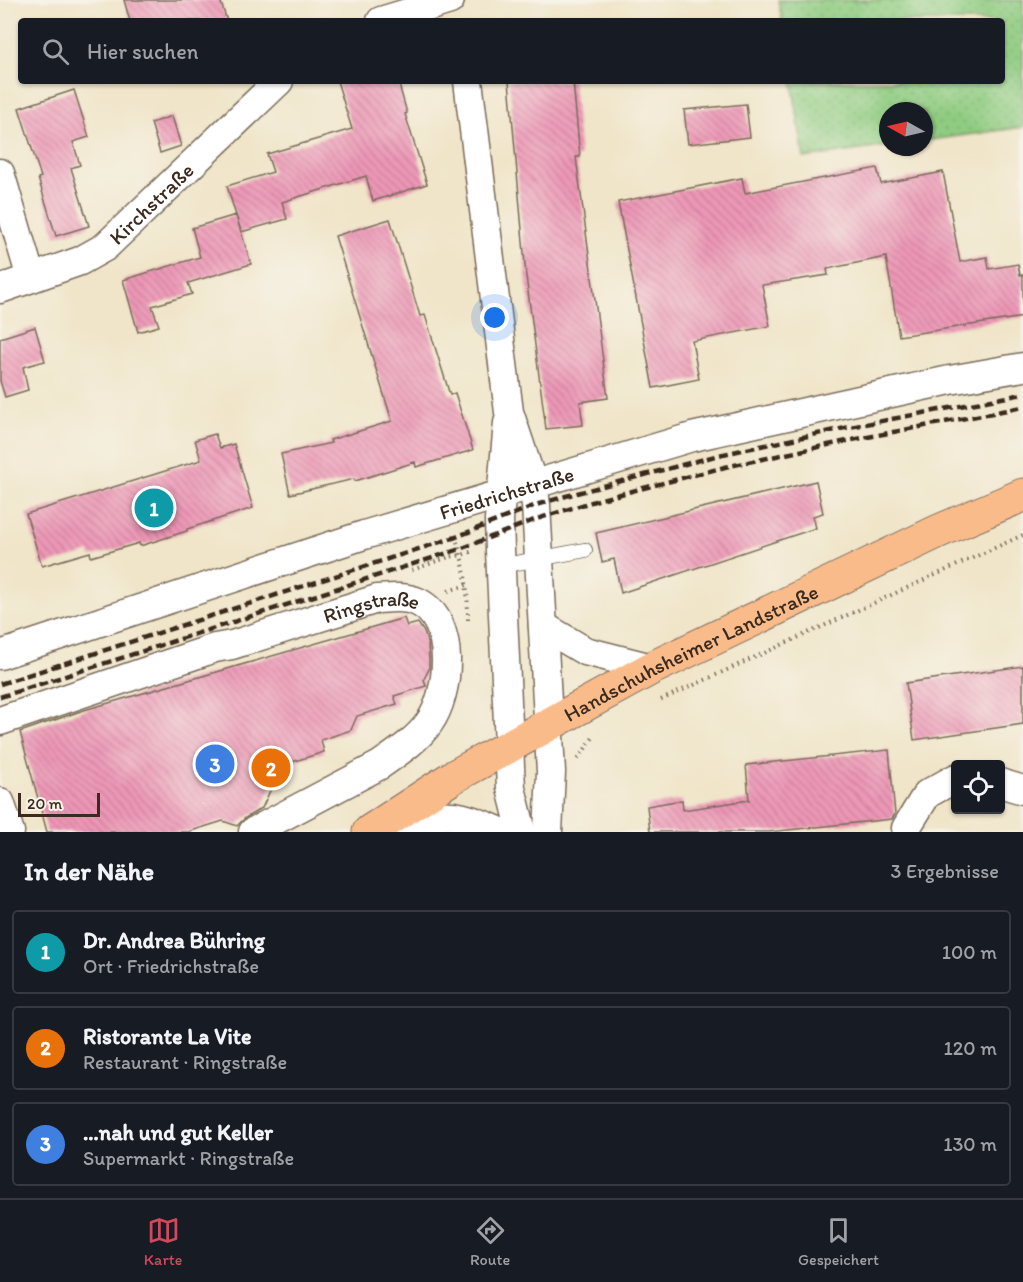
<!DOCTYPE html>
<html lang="de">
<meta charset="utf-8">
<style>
:root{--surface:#171b24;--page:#242831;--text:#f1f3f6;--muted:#9ea1a6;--line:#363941;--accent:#d1495b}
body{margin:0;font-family:Itim,sans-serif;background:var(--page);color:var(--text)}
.controls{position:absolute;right:18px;bottom:18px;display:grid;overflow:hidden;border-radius:6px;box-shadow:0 2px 4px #0004}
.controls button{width:54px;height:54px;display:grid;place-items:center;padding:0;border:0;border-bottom:2px solid var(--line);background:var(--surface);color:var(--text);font:30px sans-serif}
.compass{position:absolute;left:879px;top:102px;width:54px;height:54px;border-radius:50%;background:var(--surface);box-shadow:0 2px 4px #0004;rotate:278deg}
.scale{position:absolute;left:18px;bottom:15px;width:82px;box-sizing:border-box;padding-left:6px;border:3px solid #3b2a1e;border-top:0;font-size:16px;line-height:21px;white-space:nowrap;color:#3b2a1e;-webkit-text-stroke:4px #f7f3e8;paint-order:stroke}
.you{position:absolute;left:495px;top:318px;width:21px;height:21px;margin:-15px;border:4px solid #fff;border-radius:50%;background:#1a73e8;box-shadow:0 0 0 9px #1a73e833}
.badge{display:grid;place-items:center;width:39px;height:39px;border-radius:50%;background:var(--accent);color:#fff;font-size:20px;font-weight:700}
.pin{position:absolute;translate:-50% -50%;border:3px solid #fff;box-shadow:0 2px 6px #0006}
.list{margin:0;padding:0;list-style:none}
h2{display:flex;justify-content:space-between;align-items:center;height:78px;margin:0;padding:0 24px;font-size:26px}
h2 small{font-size:20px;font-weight:400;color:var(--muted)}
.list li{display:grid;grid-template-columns:39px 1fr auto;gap:18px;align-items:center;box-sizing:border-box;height:84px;margin:0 12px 12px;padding:0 12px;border:2px solid var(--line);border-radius:6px}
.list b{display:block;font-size:22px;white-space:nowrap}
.list p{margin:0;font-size:20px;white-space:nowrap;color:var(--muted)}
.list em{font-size:20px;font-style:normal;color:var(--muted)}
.icon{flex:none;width:33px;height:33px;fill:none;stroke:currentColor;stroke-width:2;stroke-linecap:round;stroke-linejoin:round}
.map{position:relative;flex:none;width:1023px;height:832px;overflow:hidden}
.search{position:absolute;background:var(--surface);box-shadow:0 2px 4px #0004;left:18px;right:18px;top:18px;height:66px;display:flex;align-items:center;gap:15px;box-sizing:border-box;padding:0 21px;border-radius:6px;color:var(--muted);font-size:22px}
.sheet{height:366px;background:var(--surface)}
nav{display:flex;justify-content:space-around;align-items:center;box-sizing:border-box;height:84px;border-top:2px solid var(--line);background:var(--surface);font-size:16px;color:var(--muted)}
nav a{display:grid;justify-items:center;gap:3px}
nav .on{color:var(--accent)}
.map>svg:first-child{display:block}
</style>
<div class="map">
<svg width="1023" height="832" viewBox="0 0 1023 832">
<defs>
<pattern id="garden-dots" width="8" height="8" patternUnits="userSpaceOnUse" patternTransform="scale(1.5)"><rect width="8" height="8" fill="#8fcc81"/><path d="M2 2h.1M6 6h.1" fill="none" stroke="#7caf6f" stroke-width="1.8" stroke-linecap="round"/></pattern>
<pattern id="building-back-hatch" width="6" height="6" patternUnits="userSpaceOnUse" patternTransform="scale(1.5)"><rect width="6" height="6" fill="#ee98b7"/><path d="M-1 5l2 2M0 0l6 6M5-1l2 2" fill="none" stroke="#c27c94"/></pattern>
</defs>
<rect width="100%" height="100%" fill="#f7f3e8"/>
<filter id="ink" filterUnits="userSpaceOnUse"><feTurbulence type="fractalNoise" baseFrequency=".0167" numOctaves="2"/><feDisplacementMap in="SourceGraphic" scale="12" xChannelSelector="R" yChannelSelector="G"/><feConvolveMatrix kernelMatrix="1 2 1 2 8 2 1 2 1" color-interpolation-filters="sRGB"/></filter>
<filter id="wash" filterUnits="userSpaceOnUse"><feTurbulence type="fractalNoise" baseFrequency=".008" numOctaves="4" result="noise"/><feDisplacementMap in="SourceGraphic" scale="24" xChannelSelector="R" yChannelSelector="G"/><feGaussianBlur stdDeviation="1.35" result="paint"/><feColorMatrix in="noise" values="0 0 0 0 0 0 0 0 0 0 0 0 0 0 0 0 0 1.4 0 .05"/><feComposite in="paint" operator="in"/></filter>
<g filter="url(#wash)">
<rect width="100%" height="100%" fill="#f0e5c9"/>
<!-- garden -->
<path fill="url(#garden-dots)" stroke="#657b50" stroke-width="1.5" d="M778,0H1023V127L924,141V111H888V146L804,158L792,81H1002V21H782Z"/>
<g id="blocks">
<!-- building -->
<path fill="url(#building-back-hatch)" d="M124,0H220L227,21H130Z
M337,81H398L407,113L405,114L427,184L373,201L366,176L282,202L287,219L241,232L227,186L273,172L267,154L352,129Z
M509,81H573L580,157H576L608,398L580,402L583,425L546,429L526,276Z
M74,90L89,137L73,142L80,165L71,168L89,226L56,236L38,178L41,177L19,108Z
M746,104L750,137L688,144L684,110Z
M172,116L181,146L160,153L151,123Z
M877,168L881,184L943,172L960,262L987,257L989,269L1018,264L1020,275H1023V317L899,336L886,257L827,269L828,275L762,285L770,326L692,341L699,379L653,388L618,202L742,178L745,193Z
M236,215L251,264L188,283L192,294L152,306L159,326L138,332L123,280L200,257L192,228Z
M390,219L420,316L425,315L450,395L455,393L473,450L416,467L415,462L355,481L354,479L290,494L281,454L331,443L330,440L392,421L335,236Z
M35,327L45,361L23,367L28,390L5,397L0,381V338Z
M215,434L220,448L234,444L253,508L187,529V531L140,546L139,543L91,557L90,552L42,566L26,514L201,460L195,440Z
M816,481L823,513L813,516L816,528L621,593L614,559L602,562L596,533Z
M404,618L407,626L418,623L424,632L428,644L429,659V669L424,679L426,686L394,696L397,704L357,716L351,730L321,740L324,752L282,765L262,808L245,818L237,826L223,821L188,832H47L20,732L81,711Z
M1023,666V724L914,740L906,683Z
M889,750L895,814L892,819L769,832H650L647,806L682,800L683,810L749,800L746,765Z"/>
</g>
</g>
<g filter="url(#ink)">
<use href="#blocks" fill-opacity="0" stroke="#7a6b5a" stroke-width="1.5"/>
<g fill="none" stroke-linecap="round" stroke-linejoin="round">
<!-- service casing -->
<g stroke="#7a6b5a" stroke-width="16">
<path id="service" d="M501,566L585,550"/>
</g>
<!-- minor casing -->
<g stroke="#7a6b5a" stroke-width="31">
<g id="minor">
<path d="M381,21L450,0"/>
<path d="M468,81L509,412L533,484L536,505L551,772L548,832"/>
<path d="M0,173L31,278"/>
<path id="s1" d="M0,289L80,261L105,247L279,81"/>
<path d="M508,423L499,520L500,550L511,788L522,832"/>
<path d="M543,626L585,651L652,668"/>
<path id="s2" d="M0,655L364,535L692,437L950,380L1023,367"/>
<path id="s3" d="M0,721L215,648L232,645L377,599C390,598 405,596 418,602C457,621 450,694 429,723C417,740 397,753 380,765L253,832"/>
<path d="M1000,783L1023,790"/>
<path d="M0,802L10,832"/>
<path d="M397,832C408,828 418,822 428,819C454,810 478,822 501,832"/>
<path d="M907,832L906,828L927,794L956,778"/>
</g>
</g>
<!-- primary casing -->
<g stroke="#7a6b5a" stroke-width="35">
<g id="primary">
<path id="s4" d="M369,832L453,777L652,668L939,531L1023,495"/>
</g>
</g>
<!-- path -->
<path stroke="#7a6b5a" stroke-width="4" stroke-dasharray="1.5 4.5" stroke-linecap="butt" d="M455,536C465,564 468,590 468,620
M412,570L449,557L462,555L473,551
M448,591L467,585
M661,700L1023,535
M578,759L594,736"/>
<!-- service -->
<use href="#service" stroke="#fff" stroke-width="14"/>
<!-- minor -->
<use href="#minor" stroke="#fff" stroke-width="28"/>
<!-- primary -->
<use href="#primary" stroke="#fabb8b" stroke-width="33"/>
<!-- rail -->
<path stroke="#3b2a1e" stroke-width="4.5" stroke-dasharray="9 4.5" stroke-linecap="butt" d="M0,684L456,537L536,505L566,496L719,455L845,428L1023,394
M0,697L460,549L537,519L601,499L725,467L847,441L1023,407"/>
</g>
</g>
<g text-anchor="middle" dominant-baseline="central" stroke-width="5" stroke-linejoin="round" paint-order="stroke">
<!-- street labels -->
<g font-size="21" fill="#3b2a1e" stroke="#f7f3e8">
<text stroke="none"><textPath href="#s1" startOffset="177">Kirchstraße</textPath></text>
<text stroke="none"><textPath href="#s2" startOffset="532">Friedrichstraße</textPath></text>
<text stroke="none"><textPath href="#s3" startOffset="390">Ringstraße</textPath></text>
<text stroke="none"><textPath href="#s4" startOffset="369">Handschuhsheimer Landstraße</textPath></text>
</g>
</g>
</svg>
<div class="controls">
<button><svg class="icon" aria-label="locate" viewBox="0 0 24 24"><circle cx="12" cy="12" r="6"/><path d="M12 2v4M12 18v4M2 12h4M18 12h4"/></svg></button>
</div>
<svg class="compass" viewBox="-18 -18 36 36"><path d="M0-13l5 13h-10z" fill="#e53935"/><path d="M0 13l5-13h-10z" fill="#9ea1a6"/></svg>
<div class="scale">20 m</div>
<div class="you"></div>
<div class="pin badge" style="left:154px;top:508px;background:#0f9aa8">1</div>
<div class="pin badge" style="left:271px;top:768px;background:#e8710a">2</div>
<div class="pin badge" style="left:215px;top:764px;background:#3f7fe0">3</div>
<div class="search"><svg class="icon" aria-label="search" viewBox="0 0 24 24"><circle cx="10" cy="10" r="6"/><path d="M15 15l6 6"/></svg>Hier suchen</div>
</div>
<section class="sheet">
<h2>In der Nähe<small>3 Ergebnisse</small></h2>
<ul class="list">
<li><span class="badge" style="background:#0f9aa8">1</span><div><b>Dr. Andrea Bühring</b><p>Ort · Friedrichstraße</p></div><em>100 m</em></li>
<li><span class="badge" style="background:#e8710a">2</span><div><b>Ristorante La Vite</b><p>Restaurant · Ringstraße</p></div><em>120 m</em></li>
<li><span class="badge" style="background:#3f7fe0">3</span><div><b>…nah und gut Keller</b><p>Supermarkt · Ringstraße</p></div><em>130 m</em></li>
</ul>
</section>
<nav>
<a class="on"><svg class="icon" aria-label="map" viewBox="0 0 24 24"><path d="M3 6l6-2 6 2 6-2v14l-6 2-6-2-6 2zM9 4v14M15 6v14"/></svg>Karte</a>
<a><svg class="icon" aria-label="directions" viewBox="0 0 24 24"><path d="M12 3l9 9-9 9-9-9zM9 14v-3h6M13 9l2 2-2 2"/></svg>Route</a>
<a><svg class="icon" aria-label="saved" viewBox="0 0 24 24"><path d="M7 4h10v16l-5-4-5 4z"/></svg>Gespeichert</a>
</nav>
